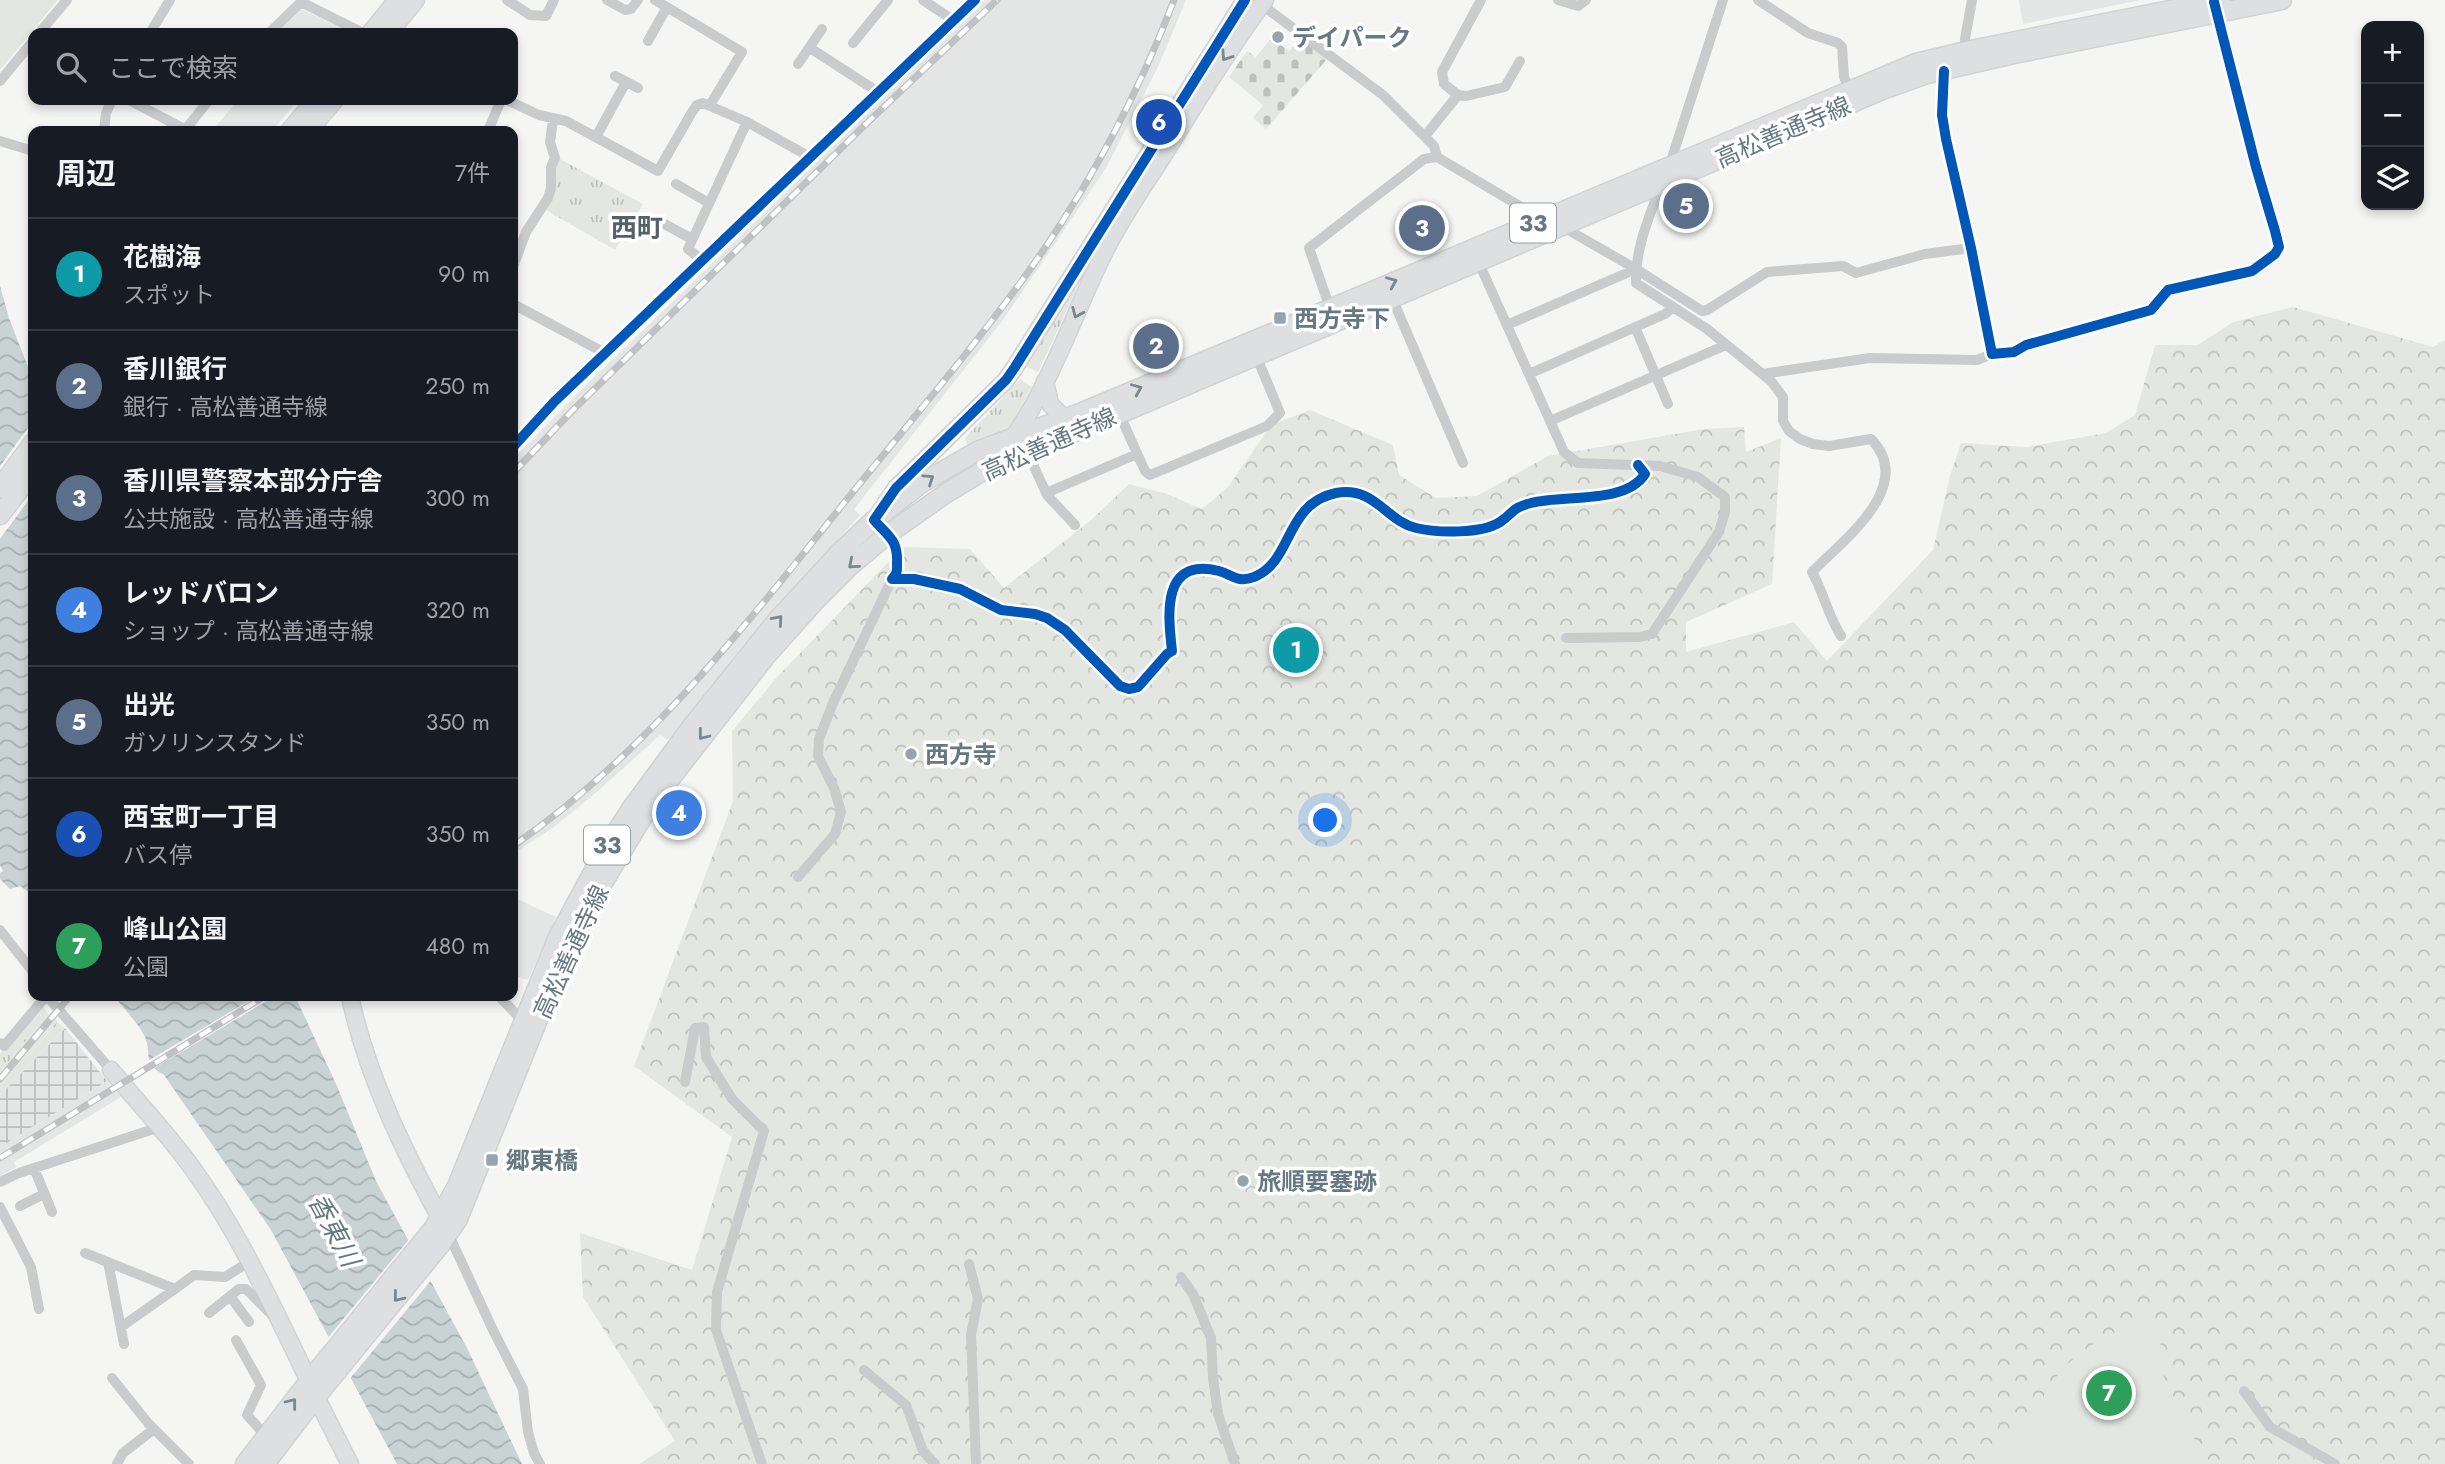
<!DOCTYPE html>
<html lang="ja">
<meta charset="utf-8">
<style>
:root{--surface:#171b24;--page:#242831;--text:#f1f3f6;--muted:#9ea1a6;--line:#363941;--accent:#0b8043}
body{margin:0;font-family:Jost,"Noto Sans JP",sans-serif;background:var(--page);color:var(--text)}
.controls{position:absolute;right:21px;top:21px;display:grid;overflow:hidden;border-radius:14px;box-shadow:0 4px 10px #0003}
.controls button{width:63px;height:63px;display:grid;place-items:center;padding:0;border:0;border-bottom:2px solid var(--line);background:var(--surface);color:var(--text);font:35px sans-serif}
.you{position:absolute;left:1326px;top:821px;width:24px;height:24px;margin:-18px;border:5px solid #fff;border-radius:50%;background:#1a73e8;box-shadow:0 0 0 10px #1a73e833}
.badge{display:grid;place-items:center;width:46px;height:46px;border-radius:50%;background:var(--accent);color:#fff;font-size:23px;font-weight:700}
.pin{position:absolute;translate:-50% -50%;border:4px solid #fff;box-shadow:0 2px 7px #0006}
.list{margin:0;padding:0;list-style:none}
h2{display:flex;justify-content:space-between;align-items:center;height:91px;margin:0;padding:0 28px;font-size:30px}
h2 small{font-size:23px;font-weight:400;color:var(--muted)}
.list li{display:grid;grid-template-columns:46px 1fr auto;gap:21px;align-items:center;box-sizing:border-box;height:112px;padding:0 28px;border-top:2px solid var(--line)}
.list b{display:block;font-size:26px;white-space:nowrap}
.list p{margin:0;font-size:23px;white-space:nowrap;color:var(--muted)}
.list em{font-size:23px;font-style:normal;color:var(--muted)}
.icon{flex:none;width:38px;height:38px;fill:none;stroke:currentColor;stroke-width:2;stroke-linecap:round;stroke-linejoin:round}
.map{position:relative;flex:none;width:2445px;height:1464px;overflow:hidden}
.search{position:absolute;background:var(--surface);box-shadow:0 4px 10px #0003;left:28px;top:28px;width:490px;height:77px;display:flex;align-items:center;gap:18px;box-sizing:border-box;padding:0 24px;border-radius:14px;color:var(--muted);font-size:26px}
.panel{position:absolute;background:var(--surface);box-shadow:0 4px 10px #0003;left:28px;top:126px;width:490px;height:875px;border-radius:14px}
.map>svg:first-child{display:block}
</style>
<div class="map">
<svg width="2445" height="1464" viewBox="0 0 2445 1464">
<defs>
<pattern id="industrial-grid" width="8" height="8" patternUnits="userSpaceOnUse" patternTransform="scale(1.75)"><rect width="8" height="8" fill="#e4e6e5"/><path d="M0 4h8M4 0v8" fill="none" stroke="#bdbfbf"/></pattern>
<pattern id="grass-tufts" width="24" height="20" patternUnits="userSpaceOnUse" patternTransform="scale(1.75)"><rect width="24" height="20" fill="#e4e7e1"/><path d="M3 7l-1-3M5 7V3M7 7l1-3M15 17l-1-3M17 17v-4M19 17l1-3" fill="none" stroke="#bdc0bc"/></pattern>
<pattern id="forest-crowns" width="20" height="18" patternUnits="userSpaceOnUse" patternTransform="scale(1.75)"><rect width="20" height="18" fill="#e4e7e1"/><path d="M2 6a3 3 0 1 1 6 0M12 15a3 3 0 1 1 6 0" fill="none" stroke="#bdc0bc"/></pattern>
<pattern id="cemetery-stones" width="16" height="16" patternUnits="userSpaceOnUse" patternTransform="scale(1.75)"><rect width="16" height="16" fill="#e4e7e1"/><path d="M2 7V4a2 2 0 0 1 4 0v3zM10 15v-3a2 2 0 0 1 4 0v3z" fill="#bdc0bc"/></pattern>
<pattern id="water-waves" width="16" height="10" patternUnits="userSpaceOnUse" patternTransform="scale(1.75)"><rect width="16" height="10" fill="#c9d3d4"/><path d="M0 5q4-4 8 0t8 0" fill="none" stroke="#a7b0b1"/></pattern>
</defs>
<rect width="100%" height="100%" fill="#f5f5f4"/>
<!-- built -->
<path fill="#e4e6e5" d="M985,0H1186L1158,67L1106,168L1003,320L854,509L860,515L765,622L668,740L660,735L597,792L554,827L513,854V459L582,389Z
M2019,0H2141L2023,24Z
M299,8L353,33H274Z
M238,100H298L272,131H212Z
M513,897L556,917L528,980L513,975Z
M52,1013L56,1017L57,1022L0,1088V1072L48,1014Z
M107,1081L121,1097L14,1162L16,1167L0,1176V1147Z"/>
<!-- industrial -->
<path fill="url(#industrial-grid)" d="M65,1028L107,1081L0,1147V1095Z"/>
<!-- grass -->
<path fill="url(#grass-tufts)" d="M558,158L643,204L615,250L544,209Z
M1074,288L1077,289L1038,372L1025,366Z
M1020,379L1032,387L1010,429L969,447L965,438Z
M42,1005L48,1014L0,1072V1054Z
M57,1022L65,1028L0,1095V1088Z"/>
<!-- forest -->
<path fill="url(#forest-crowns)" d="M2293,307L2433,347L2445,340V1464H639L675,1441L583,1297L580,1233L692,1270L732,1137L634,1066L733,801L732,731L778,676L903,547L970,549L1004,588L1090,521L1129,484L1164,493L1202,509L1228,487L1271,425L1310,410L1393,445L1399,475L1436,498L1477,496L1548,456L1704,429L1744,427L1746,452L1781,438L1772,584L1686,622V652L1794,622L1827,661L1933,550L1950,476L1961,443L2027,447L2106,433L2135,415L2155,345H2198L2233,322Z"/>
<!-- cemetery -->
<path fill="url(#cemetery-stones)" d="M1300,37L1328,58L1266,129L1253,118L1263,105L1229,77L1247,51L1256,57L1271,38L1289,51Z"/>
<!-- park -->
<path fill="#e4e7e1" d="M0,0H58L0,70Z
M2135,1322L2159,1327L2164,1378L2202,1454L2211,1464H1992L2025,1423L2032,1421C2055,1365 2082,1347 2135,1322Z"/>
<!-- water -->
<path fill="url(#water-waves)" d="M0,286L9,318L33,380V895L20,886L10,889L0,879V873L3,871L0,865Z
M114,996H295L337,1086L376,1181L467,1348L522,1464H397L271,1230L164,1075C142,1063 152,1055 145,1037C140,1025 122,1007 114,996Z"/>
<!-- pier -->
<path fill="#f5f5f4" d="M33,421V494L0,539V466Z
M257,996H275L151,1070L146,1062Z
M411,1237L433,1278L348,1381L326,1340Z"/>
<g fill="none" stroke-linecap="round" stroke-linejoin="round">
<!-- secondary casing -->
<g stroke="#d2d3d4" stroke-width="19">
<path id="secondary" d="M370,33L397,0
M389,33L416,0
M289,131L315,100
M309,131L335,100
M1045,381L1050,404L1064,418
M990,466C1044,409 1070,320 1105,251C1121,218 1143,187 1163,156C1196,103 1228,50 1265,0
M880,512L896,488L1006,380L1015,367L1245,0
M350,996C366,1074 405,1154 444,1225
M111,1070C138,1103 168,1134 193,1169C240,1234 274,1309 309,1381
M316,1397L350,1464"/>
</g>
<!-- primary casing -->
<g stroke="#d1d2d2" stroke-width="21">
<path id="primary" d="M0,488L33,443
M0,515L33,472
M245,1464L309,1381L433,1229L457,1186L557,939L606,848L631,809L692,726L778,619L838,554L874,520L922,483L977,451L1082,412L1284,328L1916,63L1966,51L2220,0
M265,1464L320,1392L441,1244L458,1219L551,987L592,901L642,818L667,783L766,656L817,599L849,567L887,535L945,494L988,468L1014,456L1098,423L1880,91L1927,74L2014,54L2282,0"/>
</g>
<!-- street -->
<path stroke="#cacbcc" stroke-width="10" d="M507,0L530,15L546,16L554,0
M607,0L625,10L631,9L638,0
M655,0L742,52L710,105
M923,0L953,20
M1258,0L1270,11L1383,95L1434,146L1437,157L1523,208L1536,221
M1481,0L1442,72L1444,84L1458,95L1466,96L1505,87L1520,61
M1558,0L1578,6L1586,0
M1758,0L1808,33L1838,43L1842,47L1844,77L1849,90
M39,33L67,0
M150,33L170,0
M269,33L301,2L363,33
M648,41L667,7
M853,43L888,0
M810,48L878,92
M1966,51L1965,39L1972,0
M798,64L822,29
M1944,71L1942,115L1946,139L1971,248L1992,354L2014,352L2026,345L2151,310L2168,290L2252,271L2275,254L2279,247L2275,231L2256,167L2215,8
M615,76L638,88
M0,81L33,41
M129,100L188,131
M507,100L539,115L566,121L658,171L692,112L697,105L703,103L747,122L810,157
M185,130L209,100
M104,131L106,113L112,100
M488,131L501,100
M1425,136L1458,95
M596,137L626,82
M0,141L33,151
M1669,167L1723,0
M1662,182C1650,215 1635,248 1636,283L1707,329L1771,381L1783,397V421L1789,431L1800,439L1813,444L1829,446L1871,439C1917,486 1843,540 1812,572C1824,593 1828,616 1841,636
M676,184L709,203
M657,220L692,239
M1567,223L1570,231L1636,269L1702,311L1707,310L1767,272L1843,266L1856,273L1925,254L1971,248
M702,260L688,249L747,122
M1478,261L1564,452L1578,463L1660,466L1698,477L1725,497V512L1719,532L1652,634L1640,637L1566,638
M513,267L526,232L548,198L551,188V167L555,158L550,142L553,120
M1392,298L1463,463
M513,304L605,353
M1330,308L1309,248L1424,159L1437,157
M1507,325L1636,269
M1635,327L1668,404
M1529,374L1665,314L1672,308
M1762,374L1870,358L1977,360L1992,354
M1119,413L1145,471L1150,475L1267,426L1280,413L1255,353
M1550,421L1726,345
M513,447L554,402L975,0
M1027,451L1047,495L1075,525
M1046,493L1137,454
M874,520C889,537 898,540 897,563C897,571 898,572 892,579H914L960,589L1001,610L1035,614L1047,618L1065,630L1120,686L1129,689L1138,687L1167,654L1172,651C1168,615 1161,557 1219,571C1233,575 1237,583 1254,577C1293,562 1284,504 1336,493C1375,486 1386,521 1416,528C1437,533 1482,534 1500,522C1514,513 1511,508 1531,503C1563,494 1625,505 1645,474L1638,465
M798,877L835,834L841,812L834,788L818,756L819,739L833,703L892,579
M0,930L33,972
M47,996L111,1070
M499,996L517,1015L525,1017
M0,1043L4,1046L46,996
M685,1082L695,1028L704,1027L706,1057L732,1099L764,1131L717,1292L716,1330L762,1464
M34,1168L52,1212
M0,1182L19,1173L160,1127
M20,1206L44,1194
M0,1207L31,1267L39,1309
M448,1233L493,1330L523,1389L528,1432L534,1453L540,1464
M85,1253L175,1289L194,1275L225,1277L249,1262
M108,1262L124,1344
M969,1264L978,1299L971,1335L976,1464
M1181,1277L1193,1294L1211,1338L1213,1378L1218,1414L1235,1464
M230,1296L249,1322
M209,1313L239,1289H246L275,1318
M121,1327L175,1289
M236,1340L261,1385L247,1415L266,1436
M864,1370L906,1405L923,1451L935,1464
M112,1378L148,1423L189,1464
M2244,1391L2270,1427L2335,1464
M117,1464L123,1453L154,1429"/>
<!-- secondary -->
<use href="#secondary" stroke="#dedfe0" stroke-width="16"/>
<!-- primary -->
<use href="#primary" stroke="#dedfe0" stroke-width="18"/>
<!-- rail casing -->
<g stroke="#bfc1c2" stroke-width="7">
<path id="rail" d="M513,473L572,411L867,123L997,0
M513,846C646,754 744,627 844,503C907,425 973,349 1031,268C1089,186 1138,95 1174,0
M0,1079L70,996
M0,1158L265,996"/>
</g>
<!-- rail -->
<use href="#rail" stroke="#fff" stroke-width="4.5" stroke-dasharray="13" stroke-linecap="butt"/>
<!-- cycleway casing -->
<g stroke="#fff" stroke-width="15">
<path id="cycleway" d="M1245,0L1015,367L1006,380L896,488L874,520C889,537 898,540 897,563C897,571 898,572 892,579H914L960,589L1001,610L1035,614L1047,618L1065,630L1120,686L1129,689L1138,687L1167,654L1172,651C1168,615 1161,557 1219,571C1233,575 1237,583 1254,577C1293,562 1284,504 1336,493C1375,486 1386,521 1416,528C1437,533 1482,534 1500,522C1514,513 1511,508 1531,503C1563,494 1625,505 1645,474L1638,465
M1944,71L1942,115L1946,139L1971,248L1992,354L2014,352L2026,345L2151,310L2168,290L2252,271L2275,254L2279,247L2275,231L2256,167L2214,2
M513,447L554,402L975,0"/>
</g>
<!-- cycleway -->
<use href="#cycleway" stroke="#0057b8" stroke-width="10"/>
</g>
<!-- one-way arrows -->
<defs><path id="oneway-chevron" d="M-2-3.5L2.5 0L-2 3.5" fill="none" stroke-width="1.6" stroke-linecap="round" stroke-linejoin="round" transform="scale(1.75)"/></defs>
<g stroke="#788891">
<use href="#oneway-chevron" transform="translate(1226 56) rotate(124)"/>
<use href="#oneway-chevron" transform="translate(1392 282) rotate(-23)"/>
<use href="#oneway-chevron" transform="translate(1077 313) rotate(114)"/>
<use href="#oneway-chevron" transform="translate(1137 389) rotate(-23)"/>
<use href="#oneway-chevron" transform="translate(929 479) rotate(-34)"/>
<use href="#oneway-chevron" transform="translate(853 564) rotate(139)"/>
<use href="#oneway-chevron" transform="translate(778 620) rotate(-49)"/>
<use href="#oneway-chevron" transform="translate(703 735) rotate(128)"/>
<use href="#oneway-chevron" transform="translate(398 1297) rotate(129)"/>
<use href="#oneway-chevron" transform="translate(292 1403) rotate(-52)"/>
</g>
<!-- markers -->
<g fill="#98a4ab" stroke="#fff" stroke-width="2.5">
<circle cx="1278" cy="37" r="7"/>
<rect x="1273" y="311" width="14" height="14" rx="3.5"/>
<circle cx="911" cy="754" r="7"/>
<rect x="485" y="1153" width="14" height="14" rx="3.5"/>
<circle cx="1243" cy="1181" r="7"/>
</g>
<g text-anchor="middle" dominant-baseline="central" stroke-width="7" stroke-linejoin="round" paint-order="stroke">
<!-- shield labels -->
<g fill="#fff" stroke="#94a1a8" stroke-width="2">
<rect x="1510" y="203.5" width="46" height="39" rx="5"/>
<rect x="584" y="825.5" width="46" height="39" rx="5"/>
</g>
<g font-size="23" font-weight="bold" fill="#667983">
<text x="1533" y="223">33</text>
<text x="607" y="845">33</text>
</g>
<!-- poi labels -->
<g font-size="24" font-weight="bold" fill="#667983" stroke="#fff" text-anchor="start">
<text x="1292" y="37">デイパーク</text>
<text x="1294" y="318">西方寺下</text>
<text x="925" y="754">西方寺</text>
<text x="506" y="1160">郷東橋</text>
<text x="1257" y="1181">旅順要塞跡</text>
</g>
<!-- street labels -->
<g font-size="24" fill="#667983" stroke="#fff">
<text transform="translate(1783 132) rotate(-23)">高松善通寺線</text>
<text transform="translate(1049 444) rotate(-24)">高松善通寺線</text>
<text transform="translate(571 952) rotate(-65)">高松善通寺線</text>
</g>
<!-- neighbourhood labels -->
<g font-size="26" font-weight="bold" fill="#546268" stroke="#fff">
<text x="637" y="228">西町</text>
</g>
<!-- water labels -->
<g font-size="26" font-style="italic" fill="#627b7f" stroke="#fff">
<text transform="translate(334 1230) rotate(62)">香東川</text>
</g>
</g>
</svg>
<div class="controls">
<button>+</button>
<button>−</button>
<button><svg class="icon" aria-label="layers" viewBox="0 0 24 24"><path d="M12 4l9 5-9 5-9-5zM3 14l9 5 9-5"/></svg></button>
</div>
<div class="you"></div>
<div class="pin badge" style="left:1296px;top:650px;background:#0f9aa8">1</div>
<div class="pin badge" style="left:1156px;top:346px;background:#5c6f8a">2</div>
<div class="pin badge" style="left:1422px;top:228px;background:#5c6f8a">3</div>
<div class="pin badge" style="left:679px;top:813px;background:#3f7fe0">4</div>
<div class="pin badge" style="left:1686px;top:206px;background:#5c6f8a">5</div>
<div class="pin badge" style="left:1159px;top:122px;background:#1a4fb4">6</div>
<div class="pin badge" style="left:2109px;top:1393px;background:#2e9e5b">7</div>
<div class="search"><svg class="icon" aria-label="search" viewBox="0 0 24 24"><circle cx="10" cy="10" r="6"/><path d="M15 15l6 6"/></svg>ここで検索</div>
<section class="panel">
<h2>周辺<small>7件</small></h2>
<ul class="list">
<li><span class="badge" style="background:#0f9aa8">1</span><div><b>花樹海</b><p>スポット</p></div><em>90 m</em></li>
<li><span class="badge" style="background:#5c6f8a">2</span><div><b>香川銀行</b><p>銀行 · 高松善通寺線</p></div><em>250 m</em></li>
<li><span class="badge" style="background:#5c6f8a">3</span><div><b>香川県警察本部分庁舎</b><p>公共施設 · 高松善通寺線</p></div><em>300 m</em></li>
<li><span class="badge" style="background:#3f7fe0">4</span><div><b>レッドバロン</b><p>ショップ · 高松善通寺線</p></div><em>320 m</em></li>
<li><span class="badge" style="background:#5c6f8a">5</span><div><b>出光</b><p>ガソリンスタンド</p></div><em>350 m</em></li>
<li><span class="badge" style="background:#1a4fb4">6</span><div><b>西宝町一丁目</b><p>バス停</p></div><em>350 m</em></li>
<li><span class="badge" style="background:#2e9e5b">7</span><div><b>峰山公園</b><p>公園</p></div><em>480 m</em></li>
</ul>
</section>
</div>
